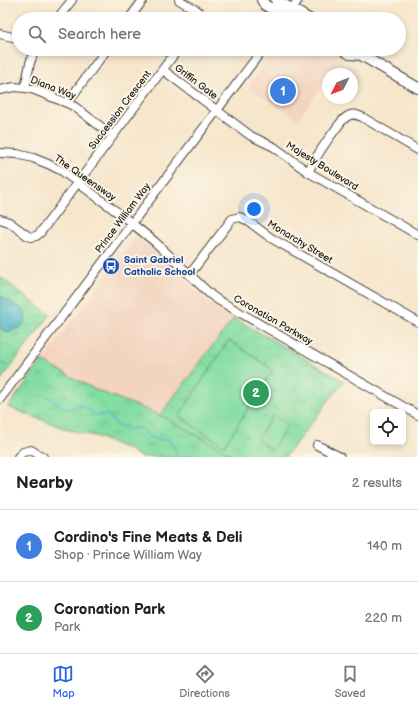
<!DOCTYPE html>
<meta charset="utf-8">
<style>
:root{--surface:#fff;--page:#f6f6f6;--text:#222;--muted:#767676;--line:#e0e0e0;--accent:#2563eb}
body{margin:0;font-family:"Balsamiq Sans",sans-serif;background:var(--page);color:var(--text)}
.controls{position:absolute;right:12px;bottom:12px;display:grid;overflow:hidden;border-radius:6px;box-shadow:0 2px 6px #0003}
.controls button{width:36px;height:36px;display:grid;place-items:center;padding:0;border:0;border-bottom:1px solid var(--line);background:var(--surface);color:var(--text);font:20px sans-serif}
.compass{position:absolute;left:322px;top:68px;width:36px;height:36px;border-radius:50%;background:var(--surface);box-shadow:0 2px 6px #0003;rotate:228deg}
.you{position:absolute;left:254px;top:209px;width:14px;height:14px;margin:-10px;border:3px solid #fff;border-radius:50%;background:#1a73e8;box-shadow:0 0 0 6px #1a73e833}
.badge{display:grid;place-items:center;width:26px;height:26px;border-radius:50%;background:var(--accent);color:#fff;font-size:13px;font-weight:700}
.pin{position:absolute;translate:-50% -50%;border:2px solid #fff;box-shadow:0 1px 4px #0006}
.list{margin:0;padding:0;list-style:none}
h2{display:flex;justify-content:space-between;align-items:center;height:52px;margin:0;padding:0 16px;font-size:17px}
h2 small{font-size:13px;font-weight:400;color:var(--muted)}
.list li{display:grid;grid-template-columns:26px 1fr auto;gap:12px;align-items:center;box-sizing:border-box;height:72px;padding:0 16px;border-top:1px solid var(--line)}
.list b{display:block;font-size:15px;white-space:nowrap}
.list p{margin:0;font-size:13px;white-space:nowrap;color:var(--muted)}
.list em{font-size:13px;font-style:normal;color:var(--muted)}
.icon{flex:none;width:22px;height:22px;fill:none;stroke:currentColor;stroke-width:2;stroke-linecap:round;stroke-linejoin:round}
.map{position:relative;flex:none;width:418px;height:457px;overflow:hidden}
.search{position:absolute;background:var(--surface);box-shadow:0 2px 6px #0003;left:12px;right:12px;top:12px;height:44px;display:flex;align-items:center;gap:10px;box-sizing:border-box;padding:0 14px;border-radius:22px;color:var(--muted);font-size:15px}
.sheet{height:196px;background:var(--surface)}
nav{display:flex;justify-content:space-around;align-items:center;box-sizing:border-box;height:56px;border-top:1px solid var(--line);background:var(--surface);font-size:11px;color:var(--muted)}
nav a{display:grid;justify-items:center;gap:2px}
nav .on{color:var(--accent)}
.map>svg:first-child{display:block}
</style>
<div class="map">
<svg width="418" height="457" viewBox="0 0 418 457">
<defs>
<pattern id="grass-tufts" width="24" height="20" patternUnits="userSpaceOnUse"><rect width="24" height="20" fill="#84dda2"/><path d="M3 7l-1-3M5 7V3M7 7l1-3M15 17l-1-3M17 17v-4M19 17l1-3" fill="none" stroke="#71bd8b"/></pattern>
<pattern id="park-crowns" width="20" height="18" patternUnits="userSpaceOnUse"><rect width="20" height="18" fill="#84dda2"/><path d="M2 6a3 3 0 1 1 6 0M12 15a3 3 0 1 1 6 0" fill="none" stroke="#71bd8b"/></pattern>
<pattern id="water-waves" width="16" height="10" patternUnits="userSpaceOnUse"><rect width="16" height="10" fill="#4fb9cc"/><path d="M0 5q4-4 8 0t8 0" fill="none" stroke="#449eaf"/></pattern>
</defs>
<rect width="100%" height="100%" fill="#fcf5e5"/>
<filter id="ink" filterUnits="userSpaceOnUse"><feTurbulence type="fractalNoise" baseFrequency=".025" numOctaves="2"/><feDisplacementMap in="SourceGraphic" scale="8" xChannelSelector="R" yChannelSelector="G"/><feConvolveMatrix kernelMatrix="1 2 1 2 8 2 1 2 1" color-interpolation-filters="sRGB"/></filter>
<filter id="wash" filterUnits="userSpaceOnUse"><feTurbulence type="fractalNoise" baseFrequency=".012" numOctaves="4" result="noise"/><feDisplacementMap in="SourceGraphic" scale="16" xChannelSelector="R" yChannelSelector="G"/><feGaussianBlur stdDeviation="0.9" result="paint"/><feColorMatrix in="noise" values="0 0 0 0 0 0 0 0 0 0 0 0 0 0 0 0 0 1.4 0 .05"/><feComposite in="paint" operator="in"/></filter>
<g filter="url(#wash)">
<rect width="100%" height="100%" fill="#f6e6cc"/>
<!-- built -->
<path fill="#f3d4bf" d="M276,49H332L345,55L331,74H328V78L298,119L248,87Z
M136,237L149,246L208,302L234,318L160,415L94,389L42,361Z"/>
<!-- grass -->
<path fill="url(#grass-tufts)" stroke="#507c5f" d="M0,277L50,315L0,381Z
M42,361L94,389L160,415L238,457H141L130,450L95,436L69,430L8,407Z"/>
<!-- park -->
<path fill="url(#park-crowns)" stroke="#507c5f" d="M234,318L344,381L285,457H236L160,415Z"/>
<!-- pitch -->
<path fill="#84dda2" stroke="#507c5f" d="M229,340L273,370L224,446L179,416Z
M273,415L288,425L272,450L257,440Z"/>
<!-- water -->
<path fill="url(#water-waves)" stroke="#366a74" d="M0,296L24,310L26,320L20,328L7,332L0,328Z"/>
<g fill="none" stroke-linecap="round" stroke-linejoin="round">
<!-- stream -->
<path stroke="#4fb9cc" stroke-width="1.5" d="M0,361L6,365
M46,395L56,402L60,406L68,409L81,406L87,408L94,415H109L117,426L129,429L140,428L149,437L159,440L168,439L173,444L178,457
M187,457L192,455L193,457"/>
</g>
</g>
<g filter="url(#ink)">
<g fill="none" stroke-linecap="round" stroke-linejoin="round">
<!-- minor casing -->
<g stroke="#3d3a36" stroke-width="10">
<path id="minor" d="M179,0L198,11L200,14V19
M288,14L298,0
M57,19L72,0
M129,19L143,0
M0,34L12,37L19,39
M163,70L251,136L274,147L308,172L418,235
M25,88L30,63L35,49
M0,90L15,87L25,88L32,89L67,103L75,107L113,136
M67,103L107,49
M0,153L17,154L33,158L48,164L62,171L124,217L155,242L211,295L218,300L418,415
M308,172C316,157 325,143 335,130C339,125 342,119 348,116C353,113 357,115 362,117L418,150
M0,219L9,222L28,236L32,237L36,236L40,233L178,49
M190,274L232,219L240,217L248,221L271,238L418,322
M0,399L263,49
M317,445L340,457
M18,457L23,452L31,450L43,457"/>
</g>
<!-- major casing -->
<g stroke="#3d3a36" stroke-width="12">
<path id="major" d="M262,0L265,5L290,19
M276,0L309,19
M342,49L350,54L361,55L418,88"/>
</g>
<!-- minor -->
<use href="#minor" stroke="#fff" stroke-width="8"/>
<!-- major -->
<use href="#major" stroke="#fff" stroke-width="10"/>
</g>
</g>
<!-- icons -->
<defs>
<g id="bus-disc" transform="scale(0.9)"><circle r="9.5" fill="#1a4fb4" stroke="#fcf5e5"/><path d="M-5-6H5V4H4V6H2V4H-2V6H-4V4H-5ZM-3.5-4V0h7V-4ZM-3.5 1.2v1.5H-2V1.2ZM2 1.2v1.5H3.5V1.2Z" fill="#fff"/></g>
</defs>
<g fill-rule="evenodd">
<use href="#bus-disc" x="111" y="266"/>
</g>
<g text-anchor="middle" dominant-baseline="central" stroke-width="4" stroke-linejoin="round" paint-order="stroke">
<!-- street labels -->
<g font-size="10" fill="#1c1c1c" stroke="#fcf5e5">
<text transform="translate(196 82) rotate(37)">Griffin Gate</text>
<text transform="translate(53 88) rotate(21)">Diana Way</text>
<text transform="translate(120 110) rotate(-53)">Succession Crescent</text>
<text transform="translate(322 166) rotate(32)">Majesty Boulevard</text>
<text transform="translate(85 178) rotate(35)">The Queensway</text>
<text transform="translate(123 218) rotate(-53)">Prince William Way</text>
<text transform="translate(300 242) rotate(31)">Monarchy Street</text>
<text transform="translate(273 320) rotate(30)">Coronation Parkway</text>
</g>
<!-- transit labels -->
<g font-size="10" font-weight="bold" fill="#164399" stroke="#fcf5e5" text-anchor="start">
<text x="124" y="260">Saint Gabriel<tspan x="124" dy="12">Catholic School</tspan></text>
</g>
</g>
</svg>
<div class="controls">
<button><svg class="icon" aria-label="locate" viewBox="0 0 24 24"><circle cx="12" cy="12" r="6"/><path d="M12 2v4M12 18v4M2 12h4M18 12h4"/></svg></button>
</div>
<svg class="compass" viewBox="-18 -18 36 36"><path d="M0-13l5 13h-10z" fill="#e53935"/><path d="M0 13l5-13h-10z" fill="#767676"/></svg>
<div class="you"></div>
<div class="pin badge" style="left:283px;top:91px;background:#3f7fe0">1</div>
<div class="pin badge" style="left:256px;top:393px;background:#2e9e5b">2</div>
<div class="search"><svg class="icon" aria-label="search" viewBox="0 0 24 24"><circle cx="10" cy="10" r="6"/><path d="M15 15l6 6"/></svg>Search here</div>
</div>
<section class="sheet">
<h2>Nearby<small>2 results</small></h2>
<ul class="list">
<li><span class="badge" style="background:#3f7fe0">1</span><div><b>Cordino's Fine Meats &amp; Deli</b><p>Shop · Prince William Way</p></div><em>140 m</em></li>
<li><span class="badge" style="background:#2e9e5b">2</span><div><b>Coronation Park</b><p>Park</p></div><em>220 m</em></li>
</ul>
</section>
<nav>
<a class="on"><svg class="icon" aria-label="map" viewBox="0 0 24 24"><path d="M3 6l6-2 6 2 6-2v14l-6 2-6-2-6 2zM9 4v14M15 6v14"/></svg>Map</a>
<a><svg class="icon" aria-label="directions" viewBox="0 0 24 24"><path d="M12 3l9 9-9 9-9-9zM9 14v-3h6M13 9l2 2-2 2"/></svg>Directions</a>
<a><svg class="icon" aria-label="saved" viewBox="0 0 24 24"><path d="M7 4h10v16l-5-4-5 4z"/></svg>Saved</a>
</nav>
